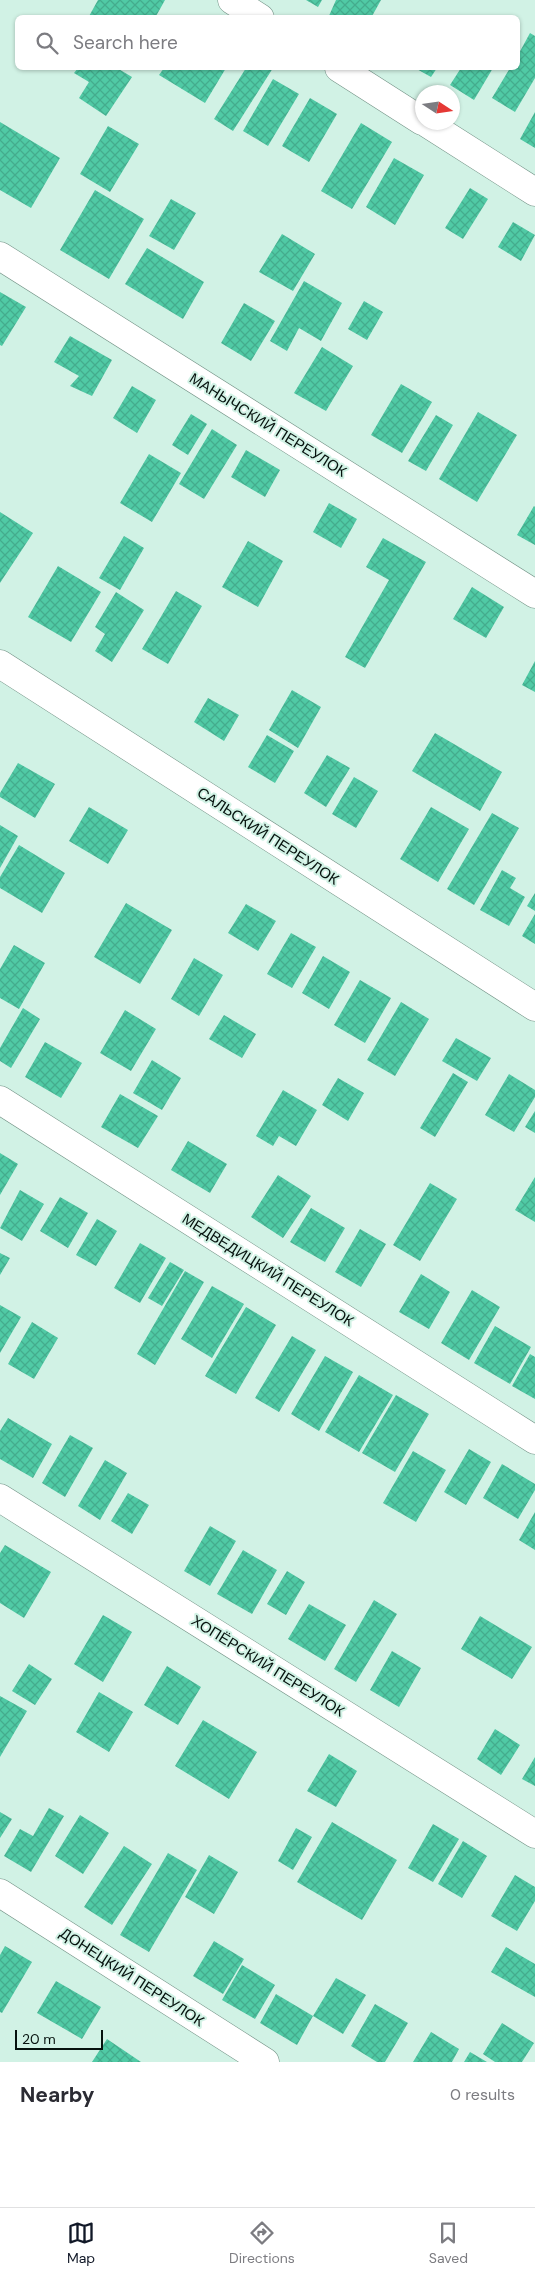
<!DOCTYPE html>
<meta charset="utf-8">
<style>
:root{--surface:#fff;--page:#f7f7f7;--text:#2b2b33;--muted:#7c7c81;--line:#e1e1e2;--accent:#111827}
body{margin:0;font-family:"DM Sans",sans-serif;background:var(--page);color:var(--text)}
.compass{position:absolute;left:415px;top:85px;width:45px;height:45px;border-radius:50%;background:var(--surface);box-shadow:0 1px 4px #0004;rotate:102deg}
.scale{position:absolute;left:15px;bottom:12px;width:88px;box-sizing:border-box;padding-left:5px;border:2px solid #06120e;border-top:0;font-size:14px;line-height:18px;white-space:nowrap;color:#06120e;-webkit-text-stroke:4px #d1f2e5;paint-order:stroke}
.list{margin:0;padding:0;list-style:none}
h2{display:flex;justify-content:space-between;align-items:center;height:65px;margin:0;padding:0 20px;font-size:21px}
h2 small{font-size:16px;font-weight:400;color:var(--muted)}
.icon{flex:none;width:28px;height:28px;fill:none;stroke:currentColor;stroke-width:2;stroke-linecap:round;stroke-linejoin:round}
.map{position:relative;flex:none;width:535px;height:2062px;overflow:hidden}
.search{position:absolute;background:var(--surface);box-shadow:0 1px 4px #0004;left:15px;right:15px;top:15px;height:55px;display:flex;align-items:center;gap:12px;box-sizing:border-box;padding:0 18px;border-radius:8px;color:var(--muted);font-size:19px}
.sheet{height:145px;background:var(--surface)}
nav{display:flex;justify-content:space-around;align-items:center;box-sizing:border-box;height:70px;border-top:1px solid var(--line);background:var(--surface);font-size:14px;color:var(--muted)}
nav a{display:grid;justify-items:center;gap:2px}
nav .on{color:var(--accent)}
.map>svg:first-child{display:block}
</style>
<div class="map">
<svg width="535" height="2062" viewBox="0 0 535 2062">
<defs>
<pattern id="building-cross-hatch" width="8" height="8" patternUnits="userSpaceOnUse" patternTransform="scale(1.25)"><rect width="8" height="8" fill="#50caa5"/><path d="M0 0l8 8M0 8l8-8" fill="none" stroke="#44ac8d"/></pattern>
</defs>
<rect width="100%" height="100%" fill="#d1f2e5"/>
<!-- building -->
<path fill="url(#building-cross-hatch)" d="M98,0H165L155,18H88Z
M306,0H322L318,7Z
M336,0H381L371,18H328Z
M530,33L535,36V78L515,112L492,98L510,68H518V55Z
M78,68H117L132,77L106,116L79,98L89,82L74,73Z
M164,68H226L205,103L159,75Z
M246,68H273L233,131L214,119Z
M415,68H437L431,77Z
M461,68H493L474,100L450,85Z
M273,79L299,94L268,146L243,131Z
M310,98L337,114L309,162L282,146Z
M535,112V148L520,139Z
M0,122L60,158L31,208L0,190Z
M361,123L392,142L352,209L321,191Z
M108,126L139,144L110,192L80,174Z
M394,158L424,175L395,225L366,207Z
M470,188L488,199L463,239L445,228Z
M95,190L144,219L109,279L60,250Z
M171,199L196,213L174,250L149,236Z
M513,222L535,235L521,261L498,247Z
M282,234L315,254L293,291L259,272Z
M147,248L204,282L183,319L125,284Z
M304,281L342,303L321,341L299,328L287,351L270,341Z
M0,292L26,307L2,346L0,345Z
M364,301L383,312L367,340L348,329Z
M244,303L275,321L251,361L221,343Z
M70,336L112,360L92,396L70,386L79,376L54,362Z
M322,347L353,366L326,411L294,393Z
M401,384L432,402L402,453L371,435Z
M132,386L156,400L137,433L113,418Z
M478,412L517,435L477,502L439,479Z
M191,414L207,424L188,455L172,445Z
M436,415L453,425L426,471L408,461Z
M212,429L237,445L204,499L179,484Z
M246,450L280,470L265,497L231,477Z
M149,454L181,473L152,522L120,503Z
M329,503L357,519L341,548L313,532Z
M534,506L535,507V545L517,535Z
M0,512L33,533L0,583Z
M124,536L144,548L120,590L99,578Z
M383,538L426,562L365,668L345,657L389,580L366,567Z
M248,541L283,561L258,607L222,587Z
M58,566L101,592L71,642L28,617Z
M472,587L504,607L486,638L453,619Z
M176,591L202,606L168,664L142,649Z
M116,592L144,610L112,662L95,651L105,634L95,627Z
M535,661V692L522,685Z
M292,690L321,707L298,748L269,730Z
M208,698L239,715L224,741L194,722Z
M435,733L502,772L480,811L412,771Z
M267,735L294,751L275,783L248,767Z
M327,755L350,768L326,807L304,793Z
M18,763L55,784L35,818L0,797V793Z
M354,777L378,791L356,828L332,814Z
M89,807L128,830L108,864L69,841Z
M431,807L469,829L438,882L400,859Z
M492,813L519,828L474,905L447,889Z
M0,825L18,836L0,868Z
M19,845L65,873L42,913L0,888V877Z
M502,870L516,878L510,888L525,897L509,926L480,910Z
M535,893V911L527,906Z
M126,903L172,930L140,984L94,957Z
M246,904L276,921L258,951L228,933Z
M535,914V944L522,936Z
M291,933L316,947L292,988L267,974Z
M14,945L45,963L19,1009L0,998V969Z
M323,956L350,972L329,1009L302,993Z
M194,958L223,975L199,1016L171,999Z
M360,980L391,998L365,1043L334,1025Z
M401,1002L429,1019L395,1076L367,1060Z
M23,1008L40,1019L11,1068L0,1061V1048Z
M125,1010L156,1029L131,1071L100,1053Z
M224,1015L256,1034L242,1058L209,1039Z
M456,1038L491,1058L477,1081L442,1061Z
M45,1042L82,1063L61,1098L25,1077Z
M152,1060L181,1078L162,1110L133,1093Z
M453,1073L468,1082L435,1137L420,1128Z
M509,1074L535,1090V1097L514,1132L485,1115Z
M338,1078L364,1093L348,1121L322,1105Z
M283,1090L317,1110L296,1146L279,1136L273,1146L256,1136Z
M120,1094L158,1116L138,1148L101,1127Z
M535,1111V1133L525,1127Z
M188,1141L227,1164L210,1193L171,1170Z
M0,1153L18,1164L0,1195Z
M278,1175L311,1196L283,1238L251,1217Z
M535,1177V1222L515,1210Z
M430,1183L457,1199L420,1261L393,1245Z
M20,1190L44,1204L22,1241L0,1228Z
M60,1197L88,1213L68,1248L40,1231Z
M311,1208L345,1228L325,1262L290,1242Z
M97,1219L117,1231L96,1266L76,1255Z
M360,1229L386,1244L361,1287L335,1272Z
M140,1243L166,1258L140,1303L114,1288Z
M0,1253L10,1258L0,1275Z
M170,1262L184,1270L162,1306L148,1298Z
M185,1271L204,1282L155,1365L137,1354Z
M421,1274L450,1292L429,1329L399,1312Z
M212,1286L244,1304L212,1358L181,1339Z
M472,1290L500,1307L469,1360L441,1343Z
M0,1305L21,1317L0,1353Z
M246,1307L276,1325L236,1394L205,1376Z
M32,1322L58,1338L34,1379L8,1364Z
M495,1326L531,1347L510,1384L474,1363Z
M292,1336L316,1350L279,1412L255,1398Z
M530,1354L535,1357V1399L512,1386Z
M325,1356L353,1372L319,1431L291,1414Z
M359,1375L393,1395L359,1452L325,1432Z
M396,1395L429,1414L395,1472L362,1453Z
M8,1418L52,1444L33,1478L0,1459V1431Z
M70,1435L93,1448L65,1497L42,1483Z
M469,1449L491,1462L466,1505L444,1492Z
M413,1451L446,1470L416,1522L383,1503Z
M105,1460L127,1473L100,1520L78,1506Z
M502,1464L535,1484V1490L518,1519L483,1498Z
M128,1493L149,1505L132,1534L111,1521Z
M535,1512V1550L519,1540Z
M210,1526L236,1541L210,1586L184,1571Z
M5,1545L51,1572L24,1618L0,1603V1553Z
M243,1550L277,1570L252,1614L217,1594Z
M287,1571L305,1582L286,1615L267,1604Z
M374,1600L397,1614L356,1682L334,1669Z
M309,1604L346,1625L325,1661L288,1639Z
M103,1615L132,1632L103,1682L74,1664Z
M480,1616L532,1647L512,1679L461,1649Z
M392,1651L421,1668L399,1707L370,1690Z
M29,1664L52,1679L35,1705L12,1691Z
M167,1666L201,1687L178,1725L144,1705Z
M99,1692L133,1712L109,1752L76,1732Z
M0,1696L27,1711L0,1757Z
M203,1720L257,1752L229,1799L175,1766Z
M495,1729L520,1745L501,1775L477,1759Z
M329,1754L357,1771L336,1807L307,1791Z
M535,1757V1786L522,1779Z
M49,1808L64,1816L31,1872L4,1856L20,1829L33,1836Z
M0,1812L12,1819L0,1838Z
M80,1815L109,1833L83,1874L55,1856Z
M332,1822L397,1860L362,1920L297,1882Z
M433,1824L459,1839L433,1882L408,1868Z
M296,1828L312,1837L293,1870L278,1861Z
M463,1841L487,1856L462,1898L438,1884Z
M124,1846L152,1864L112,1925L84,1907Z
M168,1853L197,1870L149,1952L120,1935Z
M209,1855L238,1872L214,1914L185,1897Z
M515,1875L535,1887V1901L517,1931L491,1916Z
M214,1941L244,1959L223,1994L193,1976Z
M5,1946L32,1962L2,2013L0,2012V1955Z
M506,1947L535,1964V1997L491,1972Z
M242,1965L275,1985L255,2019L222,2000Z
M336,1978L366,1995L343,2034L313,2016Z
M56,1981L101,2007L82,2039L37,2013Z
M276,1994L313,2016L297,2045L260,2023Z
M375,2004L408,2023L385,2062H377L351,2046Z
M502,2023L534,2043L522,2062H495L483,2054Z
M431,2032L459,2049L452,2062H413Z
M107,2039L141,2062H92Z
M470,2052L487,2062H464Z"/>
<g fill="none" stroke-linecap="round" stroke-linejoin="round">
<!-- minor casing -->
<g stroke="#729185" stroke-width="29">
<path id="minor" d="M232,0L260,18
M339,68L422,121
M425,122L535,192
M0,256L535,594
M0,1100L535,1440
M0,1498L535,1834
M0,1893L265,2062"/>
</g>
<!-- secondary casing -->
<g stroke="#729185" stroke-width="29">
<path id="secondary" d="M0,664L535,1007"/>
</g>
<!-- minor -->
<use href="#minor" stroke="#fff" stroke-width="28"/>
<!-- secondary -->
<use href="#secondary" stroke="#fff" stroke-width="28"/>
</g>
<g text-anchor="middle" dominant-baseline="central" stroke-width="4" stroke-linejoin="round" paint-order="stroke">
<!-- street labels -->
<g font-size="15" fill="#06120e" stroke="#d1f2e5">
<text transform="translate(268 425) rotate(32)">МАНЫЧСКИЙ ПЕРЕУЛОК</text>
<text transform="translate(268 836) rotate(33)">САЛЬСКИЙ ПЕРЕУЛОК</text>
<text transform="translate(268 1270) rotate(32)">МЕДВЕДИЦКИЙ ПЕРЕУЛОК</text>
<text transform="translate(268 1666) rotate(32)">ХОПЁРСКИЙ ПЕРЕУЛОК</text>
<text transform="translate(132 1977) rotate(33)">ДОНЕЦКИЙ ПЕРЕУЛОК</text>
</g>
</g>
</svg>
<svg class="compass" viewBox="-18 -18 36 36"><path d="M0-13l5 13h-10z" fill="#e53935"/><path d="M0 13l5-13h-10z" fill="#7c7c81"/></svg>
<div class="scale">20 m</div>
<div class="search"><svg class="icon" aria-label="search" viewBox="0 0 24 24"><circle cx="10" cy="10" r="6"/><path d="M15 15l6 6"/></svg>Search here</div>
</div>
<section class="sheet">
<h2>Nearby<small>0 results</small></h2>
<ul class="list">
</ul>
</section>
<nav>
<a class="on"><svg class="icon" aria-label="map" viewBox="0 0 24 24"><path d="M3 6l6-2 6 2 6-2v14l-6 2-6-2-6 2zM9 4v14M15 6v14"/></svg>Map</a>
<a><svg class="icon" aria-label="directions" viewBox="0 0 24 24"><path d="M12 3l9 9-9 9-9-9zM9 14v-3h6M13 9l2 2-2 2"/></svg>Directions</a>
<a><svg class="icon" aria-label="saved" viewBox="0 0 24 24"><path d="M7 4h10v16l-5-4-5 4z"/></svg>Saved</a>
</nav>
